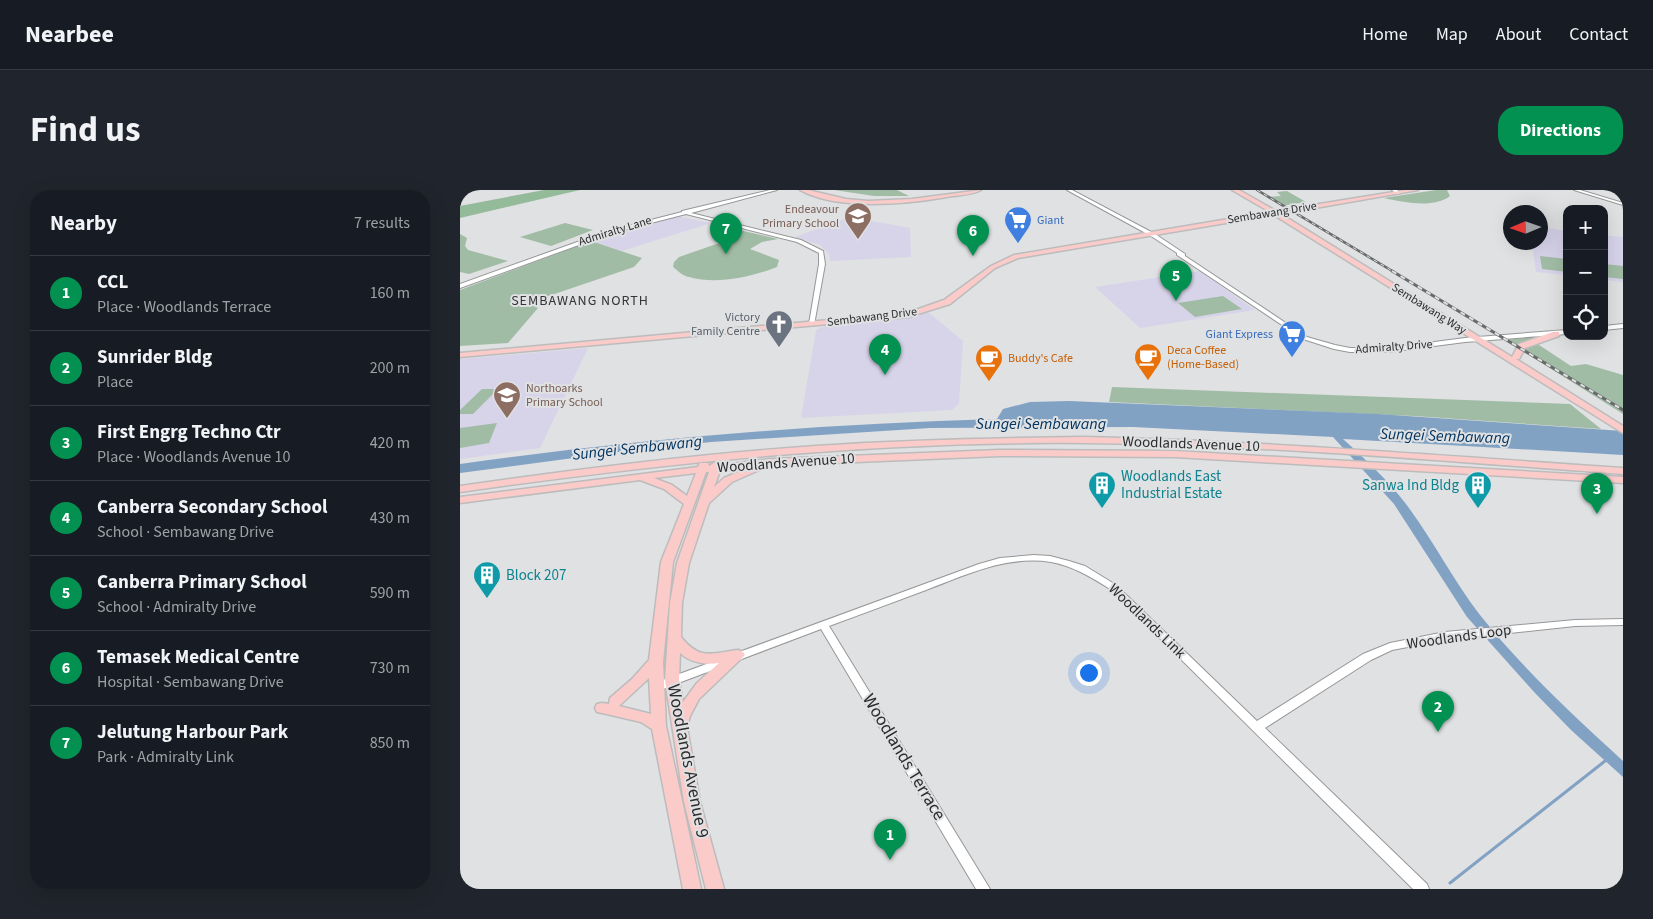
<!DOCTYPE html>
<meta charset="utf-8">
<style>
:root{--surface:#171b24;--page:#20242c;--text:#f1f3f6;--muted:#9ea1a6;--line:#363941;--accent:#029150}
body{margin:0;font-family:"Source Sans 3",sans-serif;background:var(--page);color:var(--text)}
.controls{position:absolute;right:15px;top:15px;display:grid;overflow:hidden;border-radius:10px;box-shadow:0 5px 20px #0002}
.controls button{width:45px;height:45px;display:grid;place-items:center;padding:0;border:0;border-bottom:1px solid var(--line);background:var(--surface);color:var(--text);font:25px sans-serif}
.compass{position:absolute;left:1043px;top:15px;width:45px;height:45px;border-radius:50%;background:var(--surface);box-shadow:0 5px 20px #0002;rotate:268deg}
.you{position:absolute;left:628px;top:482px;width:18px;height:18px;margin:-12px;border:4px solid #fff;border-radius:50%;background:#1a73e8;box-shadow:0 0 0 8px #1a73e833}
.badge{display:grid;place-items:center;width:32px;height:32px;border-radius:50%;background:var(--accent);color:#fff;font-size:16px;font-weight:700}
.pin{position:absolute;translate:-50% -41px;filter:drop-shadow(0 1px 2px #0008)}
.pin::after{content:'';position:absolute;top:26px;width:18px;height:15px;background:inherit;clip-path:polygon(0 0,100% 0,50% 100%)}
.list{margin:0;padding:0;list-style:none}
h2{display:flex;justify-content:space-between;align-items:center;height:65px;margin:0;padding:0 20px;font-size:21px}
h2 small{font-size:16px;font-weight:400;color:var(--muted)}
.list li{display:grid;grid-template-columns:32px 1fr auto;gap:15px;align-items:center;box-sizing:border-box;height:75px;padding:0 20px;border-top:1px solid var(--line)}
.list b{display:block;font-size:19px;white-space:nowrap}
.list p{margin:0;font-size:16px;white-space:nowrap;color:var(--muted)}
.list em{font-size:16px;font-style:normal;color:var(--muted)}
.icon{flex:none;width:28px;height:28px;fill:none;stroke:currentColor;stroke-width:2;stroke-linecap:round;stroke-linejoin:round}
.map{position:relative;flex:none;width:1163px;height:699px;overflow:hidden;border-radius:20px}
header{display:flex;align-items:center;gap:30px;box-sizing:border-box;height:70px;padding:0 25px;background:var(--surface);border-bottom:1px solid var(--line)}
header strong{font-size:24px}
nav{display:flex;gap:28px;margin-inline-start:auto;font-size:18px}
.intro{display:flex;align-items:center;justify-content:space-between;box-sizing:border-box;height:120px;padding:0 30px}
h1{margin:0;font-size:35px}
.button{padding:12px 22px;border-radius:20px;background:var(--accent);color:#fff;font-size:18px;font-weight:700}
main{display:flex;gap:30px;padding:0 30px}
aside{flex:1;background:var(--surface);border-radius:20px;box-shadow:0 5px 20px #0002}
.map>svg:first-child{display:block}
</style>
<header>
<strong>Nearbee</strong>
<nav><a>Home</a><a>Map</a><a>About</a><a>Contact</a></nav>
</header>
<div class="intro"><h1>Find us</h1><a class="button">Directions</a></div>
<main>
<aside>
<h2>Nearby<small>7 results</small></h2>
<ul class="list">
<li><span class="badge">1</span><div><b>CCL</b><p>Place · Woodlands Terrace</p></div><em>160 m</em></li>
<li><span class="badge">2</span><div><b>Sunrider Bldg</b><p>Place</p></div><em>200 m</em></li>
<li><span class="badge">3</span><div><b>First Engrg Techno Ctr</b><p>Place · Woodlands Avenue 10</p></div><em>420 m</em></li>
<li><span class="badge">4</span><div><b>Canberra Secondary School</b><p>School · Sembawang Drive</p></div><em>430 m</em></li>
<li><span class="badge">5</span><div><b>Canberra Primary School</b><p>School · Admiralty Drive</p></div><em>590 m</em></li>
<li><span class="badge">6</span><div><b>Temasek Medical Centre</b><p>Hospital · Sembawang Drive</p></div><em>730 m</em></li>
<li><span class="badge">7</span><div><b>Jelutung Harbour Park</b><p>Park · Admiralty Link</p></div><em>850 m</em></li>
</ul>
</aside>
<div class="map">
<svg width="1163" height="699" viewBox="0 0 1163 699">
<rect width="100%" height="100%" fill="#e0e1e3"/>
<!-- education -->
<path fill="#d7d4ea" d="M216,26L251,33L162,61L131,51Z
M390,27L450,38L451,67L370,71L369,64L360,55L335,47Z
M1081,37L1107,41V85L1076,82L1072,53L1080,52Z
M1144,45L1163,47V92L1144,90Z
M740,81L795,120L680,138L635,97Z
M468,122L503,151L499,214L492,220L341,228L356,140L362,137L439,129Z
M128,158L80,258L0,269V169Z"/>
<!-- green -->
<path fill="#a1bca5" d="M374,0H437L449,6H414Z
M976,0H987L990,6C974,19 942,12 924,8Z
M827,1L846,12L821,16L807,7L821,6L817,2Z
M105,33L133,40L91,56L60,47Z
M275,39L318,49L302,52L290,59L319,70L317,77C291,87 257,95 229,87C223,86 218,81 213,77L214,72L219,67L271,49Z
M0,44L7,48L5,56L8,60L48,71L9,84L0,82Z
M131,51L182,68L174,77L68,113L78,118L48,153L0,156V100Z
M1080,66L1107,69V82L1082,79Z
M1144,74L1163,76V89L1144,87Z
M763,106L782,119L735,127L718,113Z
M1083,146L1076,153L1111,176L1126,174L1163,185V224L1045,150Z
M652,197L1110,214L1141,239L954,226L649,212Z
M22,199H38L13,224H0V220Z
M37,233L29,253L0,258V238Z"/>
<!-- forest -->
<path fill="#93ba99" d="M84,0H120L0,28V16Z"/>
<!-- water -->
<path fill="#82a2c4" d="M609,211L918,224L1163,241V265L883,249C906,270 928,290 946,314C973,350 993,390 1020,425C1063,479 1113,525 1163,571V587L1111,540L1075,503L1007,427L934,314L873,247L673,237L470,238L251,252L151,263L0,283V274C178,249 357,234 537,229L543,219L570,212Z"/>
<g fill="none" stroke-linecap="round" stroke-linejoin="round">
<!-- stream -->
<path stroke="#82a2c4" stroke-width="3" d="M990,693L1145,571"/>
<!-- minor casing -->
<g stroke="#969798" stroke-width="2">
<path id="minor" d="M310,0H317L231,23L341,50L363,61L365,74L354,135L349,134L359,74V63L337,52L226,24L152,43L0,98V94L148,41L222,22V21Z
M607,0H612L695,44L725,64V66L847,147L875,155L890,158H928L1005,148L1107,140V144L1005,152L928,162H890L874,159L843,149L717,65V63L691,46Z
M932,0H937L940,3L937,4Z
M1114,0H1120L1163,13V15Z
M1163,134V138L1144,140V136Z
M574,365L590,366L609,371L625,376L656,395L797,531L903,464L930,453L985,442L1115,430L1163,429V435L1115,436L985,450L932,460L911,470L805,538L967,694L969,699H953L650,399C631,387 613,376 591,372C547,365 506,385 466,400C434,412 402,424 369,436L530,699H516L361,439L200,500L196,501L192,500L191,497L192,494L519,374L540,368Z"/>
</g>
<!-- major casing -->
<g stroke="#bcbcbc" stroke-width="3">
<path id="major" d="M340,0H348L386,9L408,11L452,9L521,0C512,5 498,5 487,7C447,14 377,21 340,0Z
M772,0H779L816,21L946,0H958L821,24L1052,167L1059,154L1093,142H1099V146L1065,158L1059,169H1056L1163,236V243L814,25L558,68L535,78L490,114L448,127L0,167V163L447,123L484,110L531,76L554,65L810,22Z
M624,247C804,251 983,266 1163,278V284C984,271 804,255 625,253C415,251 207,272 0,302V296C118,279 237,264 356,256C445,250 535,248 624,247Z
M539,260L715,261L1163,287V293L715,267L539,266L299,276V280L272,292L249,313L229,373L222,413L221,447C240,471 252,463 278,460L283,462L285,465L239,509L230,526L227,537L240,612L264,699H246L224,612L205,490L210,413L217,373L249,282H246L213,372L203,472L206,536L241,699H223L192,539L181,532L142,523L137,522L135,518L137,514L142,513L149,514L150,508L172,489L189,470L201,372L224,314L204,299L180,290L0,313V307L238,277L240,273H248L249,276L257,271L262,275L311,269ZM288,278L264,288L254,297L260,281ZM236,283L227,306L212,295L194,288ZM220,463C231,473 245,475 259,473L237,493L223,512L219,490ZM189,488L191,524L159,516Z"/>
</g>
<!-- minor -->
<use href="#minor" fill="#fff" fill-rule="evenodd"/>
<!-- major -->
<use href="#major" fill="#fbcbca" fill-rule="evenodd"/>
<!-- rail-far1 casing -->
<g stroke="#696a6b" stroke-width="2.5">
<path id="rail-far1" d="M797,0L934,82"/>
</g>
<!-- rail casing -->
<g stroke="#696a6b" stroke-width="3">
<path id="rail" d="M932,81L1163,220"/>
</g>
<!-- rail-far1 -->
<use href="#rail-far1" stroke="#e0e1e3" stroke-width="1" stroke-dasharray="4" stroke-linecap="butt"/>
<!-- rail -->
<use href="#rail" stroke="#e0e1e3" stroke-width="2" stroke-dasharray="5" stroke-linecap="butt"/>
</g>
<!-- icons -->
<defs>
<g id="school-pin" transform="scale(1.4375)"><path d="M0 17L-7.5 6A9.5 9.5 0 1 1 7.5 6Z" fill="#8d6e63" stroke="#e0e1e3"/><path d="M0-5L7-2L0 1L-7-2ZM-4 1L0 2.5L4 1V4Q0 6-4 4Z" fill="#fff"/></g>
<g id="supermarket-pin" transform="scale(1.4375)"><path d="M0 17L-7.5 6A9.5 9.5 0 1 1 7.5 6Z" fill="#3f7fe0" stroke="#e0e1e3"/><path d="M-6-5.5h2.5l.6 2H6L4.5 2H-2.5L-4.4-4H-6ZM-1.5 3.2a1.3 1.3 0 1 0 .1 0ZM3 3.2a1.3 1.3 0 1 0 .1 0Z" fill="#fff"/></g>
<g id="church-pin" transform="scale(1.4375)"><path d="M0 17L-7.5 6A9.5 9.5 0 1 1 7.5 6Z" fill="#6b7280" stroke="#e0e1e3"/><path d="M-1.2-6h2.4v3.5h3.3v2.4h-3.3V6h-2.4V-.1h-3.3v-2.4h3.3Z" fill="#fff"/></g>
<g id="cafe-pin" transform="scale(1.4375)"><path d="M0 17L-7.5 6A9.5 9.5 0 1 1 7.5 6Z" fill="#e8710a" stroke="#e0e1e3"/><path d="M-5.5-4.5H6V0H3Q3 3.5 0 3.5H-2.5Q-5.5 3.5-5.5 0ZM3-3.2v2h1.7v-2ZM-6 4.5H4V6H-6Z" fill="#fff"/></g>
<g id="building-pin" transform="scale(1.4375)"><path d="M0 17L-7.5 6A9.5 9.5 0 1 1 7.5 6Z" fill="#0f9aa8" stroke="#e0e1e3"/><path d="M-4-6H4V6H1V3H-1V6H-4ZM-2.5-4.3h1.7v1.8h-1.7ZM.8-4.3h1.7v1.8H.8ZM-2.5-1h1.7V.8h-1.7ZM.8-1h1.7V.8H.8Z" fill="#fff"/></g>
</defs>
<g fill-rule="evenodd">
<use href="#school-pin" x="398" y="26"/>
<use href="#supermarket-pin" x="558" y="30"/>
<use href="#church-pin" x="319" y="134"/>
<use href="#supermarket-pin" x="832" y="144"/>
<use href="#cafe-pin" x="688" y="167"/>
<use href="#cafe-pin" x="529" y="168"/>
<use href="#school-pin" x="47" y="205"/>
<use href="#building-pin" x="642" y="295"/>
<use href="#building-pin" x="1018" y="295"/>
<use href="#building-pin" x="27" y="385"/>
</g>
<g text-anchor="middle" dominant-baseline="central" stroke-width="4" stroke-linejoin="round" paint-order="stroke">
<!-- far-education labels -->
<g font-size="12" fill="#785e54" stroke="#e0e1e3" text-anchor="end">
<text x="379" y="19">Endeavour<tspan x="379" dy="14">Primary School</tspan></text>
<text x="66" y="198" text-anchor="start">Northoarks<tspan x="66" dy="14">Primary School</tspan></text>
</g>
<!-- far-street labels -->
<g font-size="12" fill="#2d2d2e" stroke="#e0e1e3">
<text transform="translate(812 23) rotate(-9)">Sembawang Drive</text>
<text transform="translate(155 41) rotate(-17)">Admiralty Lane</text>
<text transform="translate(969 119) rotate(32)">Sembawang Way</text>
<text transform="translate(412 127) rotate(-7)">Sembawang Drive</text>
<text transform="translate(934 157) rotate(-4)">Admiralty Drive</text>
</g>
<!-- far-shop labels -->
<g font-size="12" fill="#366cbe" stroke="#e0e1e3" text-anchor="start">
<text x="577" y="30">Giant</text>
<text x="813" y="144" text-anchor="end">Giant Express</text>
</g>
<!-- far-worship labels -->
<g font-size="12" fill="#5b616d" stroke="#e0e1e3" text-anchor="end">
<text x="300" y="127">Victory<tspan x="300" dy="14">Family Centre</tspan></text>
</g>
<!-- far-food labels -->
<g font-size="12" fill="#c56008" stroke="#e0e1e3" text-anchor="start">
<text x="707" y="160">Deca Coffee<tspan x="707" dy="14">(Home-Based)</tspan></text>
<text x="548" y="168">Buddy's Cafe</text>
</g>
<!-- far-neighbourhood labels -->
<g font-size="14" letter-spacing="1" fill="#343536" stroke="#e0e1e3">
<text x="120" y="111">SEMBAWANG NORTH</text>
</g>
<!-- street labels -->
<g font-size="15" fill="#2d2d2e" stroke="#e0e1e3">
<text transform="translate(731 254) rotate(2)">Woodlands Avenue 10</text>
<text transform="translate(326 273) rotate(-4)">Woodlands Avenue 10</text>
<text transform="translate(687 431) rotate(44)">Woodlands Link</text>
<text transform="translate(999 447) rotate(-8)">Woodlands Loop</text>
</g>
<!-- culture labels -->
<g font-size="15" fill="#0d838f" stroke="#e0e1e3" text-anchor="start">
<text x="661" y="286">Woodlands East<tspan x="661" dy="17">Industrial Estate</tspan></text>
<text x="999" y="295" text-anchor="end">Sanwa Ind Bldg</text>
<text x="46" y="385">Block 207</text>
</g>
<!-- water labels -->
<g font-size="16" font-style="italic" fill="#013460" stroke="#e0e1e3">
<text x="581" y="234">Sungei Sembawang</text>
<text transform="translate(985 246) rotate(2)">Sungei Sembawang</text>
<text transform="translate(177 258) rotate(-6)">Sungei Sembawang</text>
</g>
<!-- near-street labels -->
<g font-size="18" fill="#2d2d2e" stroke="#e0e1e3">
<text transform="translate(444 567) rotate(59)">Woodlands Terrace</text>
<text transform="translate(228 571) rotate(79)">Woodlands Avenue 9</text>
</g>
</g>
</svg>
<div class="controls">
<button>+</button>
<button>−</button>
<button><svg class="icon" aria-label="locate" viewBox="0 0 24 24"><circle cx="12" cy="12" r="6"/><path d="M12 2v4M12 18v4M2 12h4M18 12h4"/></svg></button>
</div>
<svg class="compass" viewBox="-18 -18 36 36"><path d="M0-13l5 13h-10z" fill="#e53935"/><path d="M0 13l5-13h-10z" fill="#9ea1a6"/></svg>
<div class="you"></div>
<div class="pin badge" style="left:430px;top:670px">1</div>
<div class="pin badge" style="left:978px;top:542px">2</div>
<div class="pin badge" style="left:1137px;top:324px">3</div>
<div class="pin badge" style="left:425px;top:185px">4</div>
<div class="pin badge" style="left:716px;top:111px">5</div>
<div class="pin badge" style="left:513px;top:66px">6</div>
<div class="pin badge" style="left:266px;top:64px">7</div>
</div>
</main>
